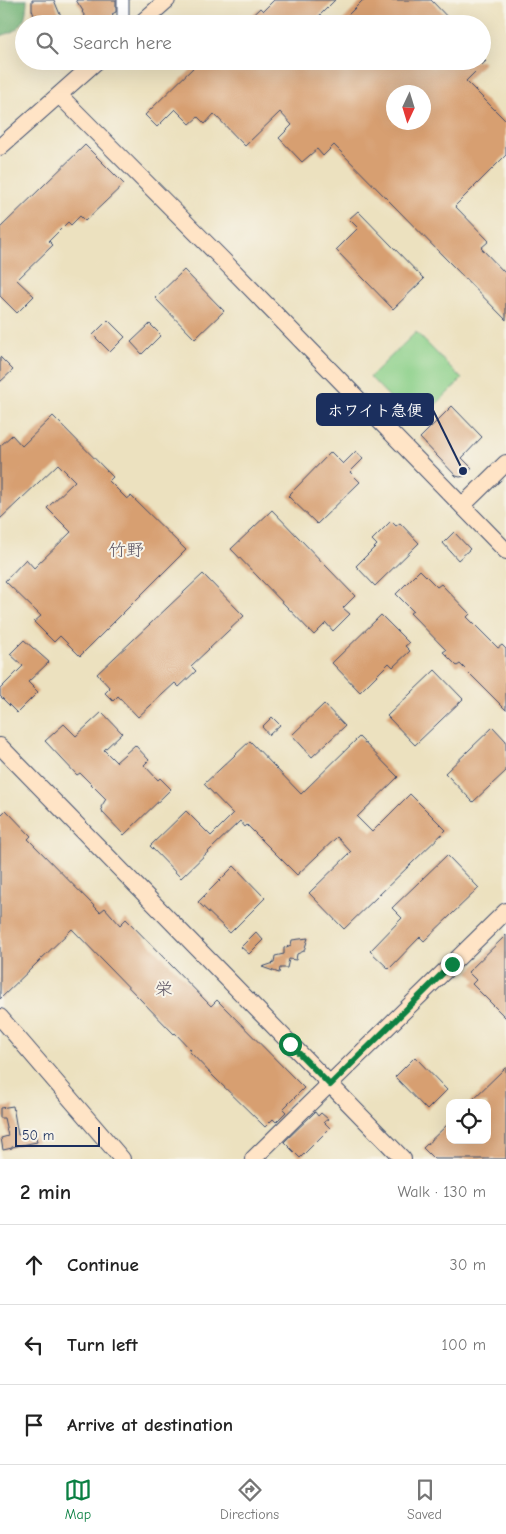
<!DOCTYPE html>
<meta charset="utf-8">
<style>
:root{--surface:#fff;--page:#f6f6f6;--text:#222;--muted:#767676;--line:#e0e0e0;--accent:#0b8043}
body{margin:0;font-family:"Comic Neue","Klee One",sans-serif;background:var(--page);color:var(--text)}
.controls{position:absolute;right:15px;bottom:15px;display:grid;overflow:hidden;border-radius:10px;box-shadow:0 5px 20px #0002}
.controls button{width:45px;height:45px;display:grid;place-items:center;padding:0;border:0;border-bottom:1px solid var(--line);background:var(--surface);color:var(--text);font:25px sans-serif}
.compass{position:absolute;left:386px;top:85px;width:45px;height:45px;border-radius:50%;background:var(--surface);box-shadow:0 5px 20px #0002;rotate:184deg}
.scale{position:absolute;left:15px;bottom:12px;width:85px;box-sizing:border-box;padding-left:5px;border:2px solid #1b2f5e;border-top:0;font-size:14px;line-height:18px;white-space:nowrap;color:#1b2f5e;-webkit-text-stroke:4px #f7f3e8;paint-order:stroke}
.stop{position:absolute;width:15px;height:15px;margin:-11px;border:4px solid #0b8043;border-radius:50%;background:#fff}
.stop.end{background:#0b8043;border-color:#fff;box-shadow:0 1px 5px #0008}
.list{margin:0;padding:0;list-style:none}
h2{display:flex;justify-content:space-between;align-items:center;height:65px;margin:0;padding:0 20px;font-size:21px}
h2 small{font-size:16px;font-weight:400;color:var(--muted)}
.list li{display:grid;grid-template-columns:32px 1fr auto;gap:15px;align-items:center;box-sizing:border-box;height:80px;padding:0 20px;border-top:1px solid var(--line)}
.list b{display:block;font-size:19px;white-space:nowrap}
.list em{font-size:16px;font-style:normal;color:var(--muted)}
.icon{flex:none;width:28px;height:28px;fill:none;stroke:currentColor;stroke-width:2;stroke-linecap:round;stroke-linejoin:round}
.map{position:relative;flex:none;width:506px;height:1159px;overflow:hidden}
.search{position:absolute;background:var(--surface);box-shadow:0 5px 20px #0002;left:15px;right:15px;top:15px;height:55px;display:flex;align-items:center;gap:12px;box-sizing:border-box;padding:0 18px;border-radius:28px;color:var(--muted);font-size:19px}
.sheet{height:305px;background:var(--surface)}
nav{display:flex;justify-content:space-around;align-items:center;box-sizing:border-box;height:70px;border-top:1px solid var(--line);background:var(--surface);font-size:14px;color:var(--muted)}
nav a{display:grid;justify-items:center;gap:2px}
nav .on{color:var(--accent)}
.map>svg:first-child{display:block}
</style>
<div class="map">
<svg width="506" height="1159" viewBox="0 0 506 1159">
<rect width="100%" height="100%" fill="#f7f3e8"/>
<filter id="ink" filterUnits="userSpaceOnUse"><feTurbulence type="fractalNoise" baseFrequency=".02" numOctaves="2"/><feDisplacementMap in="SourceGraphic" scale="10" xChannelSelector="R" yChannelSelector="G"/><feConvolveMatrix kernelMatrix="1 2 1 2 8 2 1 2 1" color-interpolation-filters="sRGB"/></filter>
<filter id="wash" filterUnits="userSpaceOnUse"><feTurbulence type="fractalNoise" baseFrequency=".0096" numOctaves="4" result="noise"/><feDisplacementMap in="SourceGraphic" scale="20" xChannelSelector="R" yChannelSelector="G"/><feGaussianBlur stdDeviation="1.12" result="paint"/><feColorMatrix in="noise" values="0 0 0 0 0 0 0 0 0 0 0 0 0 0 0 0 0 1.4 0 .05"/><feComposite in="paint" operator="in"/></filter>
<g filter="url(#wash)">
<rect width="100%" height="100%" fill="#ece1bf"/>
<!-- green -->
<path fill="#8bd089" stroke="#538074" d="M416,332L462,379L416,424L370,377Z"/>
<!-- forest -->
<path fill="#70b275" stroke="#46706a" d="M0,0H27C26,22 22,30 0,36Z"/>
<g id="blocks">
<!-- building -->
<path fill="#d79f71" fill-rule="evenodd" d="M32,0H54L64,24H37L32,10Z
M76,0H116V12L112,14L116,18V24H91L82,12L83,11Z
M274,0H335L311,24H243L260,8L263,11Z
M363,0H431L454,24H339Z
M200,61H486L466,81L506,121V155L455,206L489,241L481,248L506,274V320L334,145L323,156L317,149L302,162L279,138L292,125L280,112L245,146L214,114L205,124L198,117L190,124L175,109L157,127L145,115ZM394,92H424V122H394Z
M85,145L124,184L85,221L80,216L71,225L68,222L49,241L53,245L17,280L34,296L17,313L0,296V228Z
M358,211L424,279L393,309L336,250L358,228L349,219Z
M184,270L224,311L195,339L155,298Z
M108,320L125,337L110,352L93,335Z
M150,324L161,335L142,354L131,342Z
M0,357L13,370L0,382Z
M452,406L482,437L462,458L472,468L465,476L460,477L456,476L420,438Z
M53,416L113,477L109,481L127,499L131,496L186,550L80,656L60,636L54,642L34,622L41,616L5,581L26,559L34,568L71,532L47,508L75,481L58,464L0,519V446L12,435L22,446Z
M356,451L363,459L350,472L360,482L317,524L288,496L331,452L343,464Z
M272,510L355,596L343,608L350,614L333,631L326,623L314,635L231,549Z
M391,521L396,526L400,523L419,543L375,586L356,566L377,545L372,540Z
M454,532L470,549L458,560L443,543Z
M420,570L437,587L441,584L470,614L467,617L498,648L502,645L506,649V710L460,664L457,666L443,652L446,650L410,613L413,611L396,594Z
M203,574L244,616L191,666L196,671L179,687L175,683L138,717L118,696L113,701L105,693L110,688L97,674Z
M381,615L409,643L405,646L410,651L393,667L389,663L360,692L332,663Z
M24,640L49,662L28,682L38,692L17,713L0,696V689L23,666L10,654Z
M435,670L463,699L415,745L387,716Z
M324,704L345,726L312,757L292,735Z
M102,712L122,733L104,750L116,762L135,745L149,760L144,765L158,780L160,778L171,789L124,835L103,813L101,807L106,799L80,773L77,775L45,741L64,724L76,736Z
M272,717L280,725L269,735L262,727Z
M493,727L506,741V771L473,802L445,773Z
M359,737L398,777L357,817L372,832L410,794L446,830L344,929L309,893L351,852L337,837L297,875L247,825L245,827L240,821L181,878L150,846L186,811L211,836L233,814L204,784L250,741L301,794Z
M6,810L31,836L28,839L100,912L105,908L120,925L126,919L211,1006L217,1000L304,1088L283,1109L286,1112L276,1122L273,1119L265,1127L214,1077L189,1051L191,1050L175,1033L174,1034L72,929L0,999V816Z
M447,855L479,888L424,941L420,937L389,969L370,951L402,918L392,908Z
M234,866L265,898L230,933L198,902Z
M256,932L263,940L249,954L241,947Z
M506,935V1018L472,984L476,980L468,972Z
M308,938L304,951L297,954L296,960L289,959L287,968H280L279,973L262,967L274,963L275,956L284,954V948L291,945L292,940Z
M415,1057L447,1090L427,1110L395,1077Z
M506,1067V1159H434L423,1148L450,1122V1140H487V1103H469Z
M13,1106L18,1135L35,1132L37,1142L12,1147V1148L3,1150L1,1138L8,1136L4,1118H0V1108Z
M315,1112L318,1116L321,1113L328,1119L324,1122L330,1128L300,1158L284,1142Z"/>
</g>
</g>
<g filter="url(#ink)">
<use href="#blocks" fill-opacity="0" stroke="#3a4a6d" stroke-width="1"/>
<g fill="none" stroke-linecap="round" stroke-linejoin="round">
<!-- street casing -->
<g stroke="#3a4a6d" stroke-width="13">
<path id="street" d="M123,0V24"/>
</g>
<!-- secondary casing -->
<g stroke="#3a4a6d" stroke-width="18">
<path id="secondary" d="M140,24L167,0
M59,95L222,259L506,551
M0,147L97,61
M462,506L506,463
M0,746L403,1159
M0,1017L122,1159
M253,1159L506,911"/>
</g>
<!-- street -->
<use href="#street" stroke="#fff" stroke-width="11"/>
<!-- secondary -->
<use href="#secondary" stroke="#ffe4c6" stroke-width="16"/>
</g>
</g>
<g fill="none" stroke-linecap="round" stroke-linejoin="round" filter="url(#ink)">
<!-- route -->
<path stroke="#0b8043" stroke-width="6" d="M290,1044L330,1085L452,964"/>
</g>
<g text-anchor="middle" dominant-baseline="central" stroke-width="4" stroke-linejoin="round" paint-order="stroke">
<!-- quarter labels -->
<g font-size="18" fill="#5d5665" stroke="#f7f3e8">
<text x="126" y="550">竹野</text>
<text x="164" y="989">栄</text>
</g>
</g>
<!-- callouts -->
<path fill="none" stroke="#1b2f5e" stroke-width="2" d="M463 471L433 410"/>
<circle fill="#1b2f5e" stroke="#f7f3e8" stroke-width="2" cx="463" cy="471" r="5"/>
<rect fill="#1b2f5e" stroke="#1b2f5e" stroke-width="2" x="317" y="394" width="116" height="31" rx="5"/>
<g font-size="16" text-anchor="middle" font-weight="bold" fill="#fff">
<text x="375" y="416">ホワイト急便</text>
</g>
</svg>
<div class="controls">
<button><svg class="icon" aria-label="locate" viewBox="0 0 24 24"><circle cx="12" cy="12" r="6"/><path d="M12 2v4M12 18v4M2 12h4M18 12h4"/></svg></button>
</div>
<svg class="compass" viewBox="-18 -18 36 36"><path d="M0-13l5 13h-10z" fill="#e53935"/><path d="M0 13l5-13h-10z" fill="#767676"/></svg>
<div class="scale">50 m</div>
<div class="stop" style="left:290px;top:1044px"></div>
<div class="stop end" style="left:452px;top:964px"></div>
<div class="search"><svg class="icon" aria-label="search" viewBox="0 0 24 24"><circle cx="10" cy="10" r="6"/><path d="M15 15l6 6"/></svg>Search here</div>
</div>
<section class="sheet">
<h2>2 min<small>Walk · 130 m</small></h2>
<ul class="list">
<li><svg class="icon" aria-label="ahead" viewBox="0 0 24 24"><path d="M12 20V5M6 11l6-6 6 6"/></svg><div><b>Continue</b></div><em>30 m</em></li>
<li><svg class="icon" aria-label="left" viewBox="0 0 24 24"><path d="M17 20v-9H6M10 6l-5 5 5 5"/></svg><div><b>Turn left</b></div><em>100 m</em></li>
<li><svg class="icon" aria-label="arrive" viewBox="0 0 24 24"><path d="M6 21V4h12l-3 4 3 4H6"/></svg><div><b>Arrive at destination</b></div></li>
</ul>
</section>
<nav>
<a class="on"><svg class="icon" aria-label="map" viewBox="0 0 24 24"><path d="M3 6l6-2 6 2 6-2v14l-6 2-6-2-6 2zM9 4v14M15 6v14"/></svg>Map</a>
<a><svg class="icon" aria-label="directions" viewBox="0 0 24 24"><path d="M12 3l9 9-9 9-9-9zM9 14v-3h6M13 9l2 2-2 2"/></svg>Directions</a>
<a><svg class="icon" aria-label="saved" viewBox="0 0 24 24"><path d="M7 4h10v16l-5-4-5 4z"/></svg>Saved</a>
</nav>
